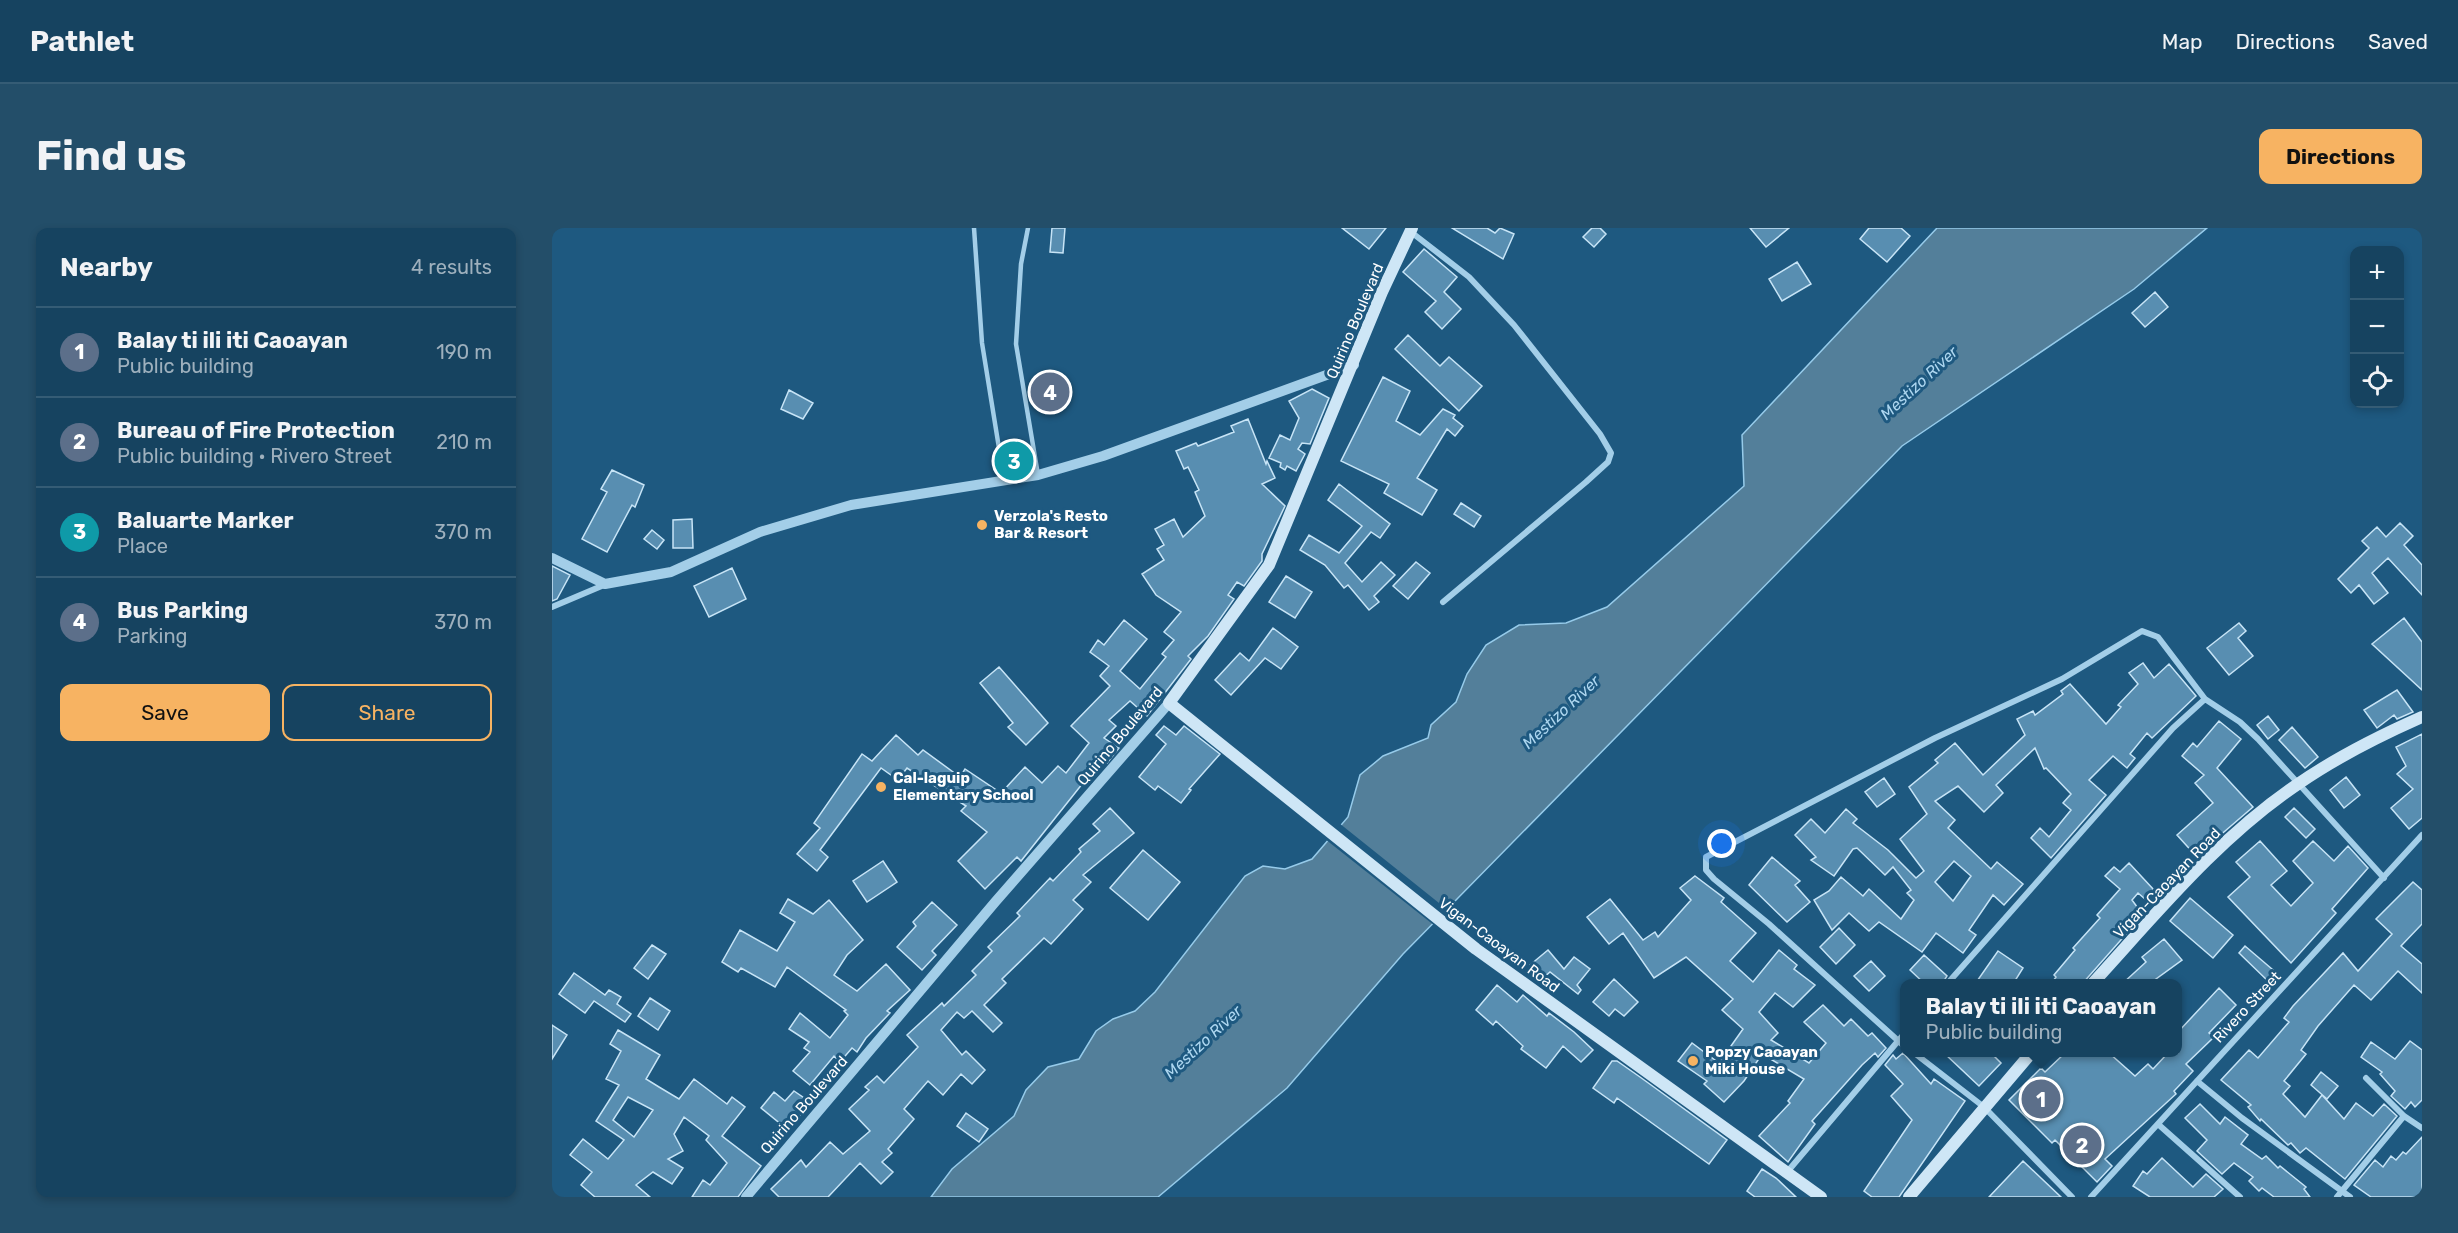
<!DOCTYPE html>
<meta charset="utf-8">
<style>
:root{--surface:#164360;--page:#234e69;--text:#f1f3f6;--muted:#9eb0bd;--line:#355c75;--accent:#f7b362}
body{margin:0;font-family:Rubik,sans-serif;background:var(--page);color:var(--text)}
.controls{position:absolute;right:18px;top:18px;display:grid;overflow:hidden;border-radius:12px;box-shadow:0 3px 9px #0003}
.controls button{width:54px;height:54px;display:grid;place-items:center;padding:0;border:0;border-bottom:2px solid var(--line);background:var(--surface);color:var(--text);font:30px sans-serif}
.you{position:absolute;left:1170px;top:616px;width:21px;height:21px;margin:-15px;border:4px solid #fff;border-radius:50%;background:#1a73e8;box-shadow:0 0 0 9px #1a73e833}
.badge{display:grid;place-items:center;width:39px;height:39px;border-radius:50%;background:var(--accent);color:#fff;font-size:20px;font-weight:700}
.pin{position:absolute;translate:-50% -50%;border:3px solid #fff;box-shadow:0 2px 6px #0006}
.popup{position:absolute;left:1348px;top:751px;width:282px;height:78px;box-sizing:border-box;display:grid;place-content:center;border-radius:12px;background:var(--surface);filter:drop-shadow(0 2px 4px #0005);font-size:20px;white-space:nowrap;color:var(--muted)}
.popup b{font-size:22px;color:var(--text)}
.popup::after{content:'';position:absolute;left:50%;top:100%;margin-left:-12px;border:12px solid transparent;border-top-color:var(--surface)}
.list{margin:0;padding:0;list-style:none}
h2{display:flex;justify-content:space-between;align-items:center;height:78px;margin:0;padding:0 24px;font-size:26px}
h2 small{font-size:20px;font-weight:400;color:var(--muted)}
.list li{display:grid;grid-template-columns:39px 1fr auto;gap:18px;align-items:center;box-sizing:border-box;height:90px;padding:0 24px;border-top:2px solid var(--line)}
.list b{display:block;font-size:22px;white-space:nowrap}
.list p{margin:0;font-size:20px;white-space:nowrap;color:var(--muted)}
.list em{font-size:20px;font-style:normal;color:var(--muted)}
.actions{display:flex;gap:12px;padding:18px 24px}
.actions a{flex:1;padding:14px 0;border:2px solid var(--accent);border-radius:12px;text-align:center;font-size:21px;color:var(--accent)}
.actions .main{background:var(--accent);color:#111}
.icon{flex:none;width:33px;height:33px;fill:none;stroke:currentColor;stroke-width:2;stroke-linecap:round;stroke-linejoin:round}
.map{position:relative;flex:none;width:1870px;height:969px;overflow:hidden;border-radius:12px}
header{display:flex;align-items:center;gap:36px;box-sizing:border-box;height:84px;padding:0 30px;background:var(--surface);border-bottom:2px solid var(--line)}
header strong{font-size:28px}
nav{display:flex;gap:33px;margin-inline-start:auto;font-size:21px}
.intro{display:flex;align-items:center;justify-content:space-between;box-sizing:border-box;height:144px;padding:0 36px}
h1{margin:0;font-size:42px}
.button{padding:15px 27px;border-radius:12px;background:var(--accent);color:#111;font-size:21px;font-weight:700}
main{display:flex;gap:36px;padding:0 36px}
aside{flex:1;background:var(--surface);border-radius:12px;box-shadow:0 3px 9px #0003}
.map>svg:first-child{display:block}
</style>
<header>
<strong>Pathlet</strong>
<nav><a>Map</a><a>Directions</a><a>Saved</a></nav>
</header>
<div class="intro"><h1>Find us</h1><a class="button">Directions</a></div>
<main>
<aside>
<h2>Nearby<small>4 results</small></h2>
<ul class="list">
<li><span class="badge" style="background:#5c6f8a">1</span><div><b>Balay ti ili iti Caoayan</b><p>Public building</p></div><em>190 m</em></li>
<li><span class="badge" style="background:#5c6f8a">2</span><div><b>Bureau of Fire Protection</b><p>Public building · Rivero Street</p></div><em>210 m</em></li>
<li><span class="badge" style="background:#0f9aa8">3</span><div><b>Baluarte Marker</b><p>Place</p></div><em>370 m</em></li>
<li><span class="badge" style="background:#5c6f8a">4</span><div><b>Bus Parking</b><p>Parking</p></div><em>370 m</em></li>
</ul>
<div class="actions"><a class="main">Save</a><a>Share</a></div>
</aside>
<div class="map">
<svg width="1870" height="969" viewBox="0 0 1870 969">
<rect width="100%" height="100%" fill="#1e5980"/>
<!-- water -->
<path fill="#537f9a" stroke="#96cbea" stroke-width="1.5" d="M1385,0H1655L1582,61L1350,218L851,726L735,860L606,969H379L400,941L462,888L474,862L496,839L527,831L544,803L561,791L583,783L603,764L693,648L711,638L733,641L760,631L796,589L808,547L831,528L876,510L879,497L904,474L915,446L934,417L967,397L1014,395L1055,379L1192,258L1190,207Z"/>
<!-- pier -->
<path fill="#1e5980" d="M787,595L897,683L883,698L773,611Z"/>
<!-- building -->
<path fill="#588eb1" stroke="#c7e4f6" stroke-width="1.5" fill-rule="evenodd" d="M500,0H513L511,25L498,24Z
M790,0H834L817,21Z
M900,0H935L943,5L948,0L962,6L951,31Z
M1040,0H1048L1054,6L1042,19L1031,9Z
M1198,0H1237L1214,19Z
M1317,0H1349L1358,8L1335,34L1308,11Z
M872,21L905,49L892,64L909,81L890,101L873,84L884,73L851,44Z
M1245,34L1259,56L1230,73L1217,51Z
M1603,64L1616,79L1593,99L1580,85Z
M856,107L888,138L897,129L930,158L907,183L843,121Z
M831,149L858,163L844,193L868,207L891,181L903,187L901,190L911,198L903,208L895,201L865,250L885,262L870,287L832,265L837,256L789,233Z
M760,161L777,170L758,216L750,215L746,221L753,226L744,243L735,238L733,242L728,239L729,235L717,230L728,207L738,212L747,190L737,173Z
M237,162L261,175L251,191L229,181Z
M696,191L714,236L715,233L723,250L710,256L733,278L710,326V333L692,358L685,354L676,367L682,371L656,408L636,428L639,431L595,488L578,473L557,492L564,498L552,510L567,520L555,535L550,531L469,633L465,629L433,661L406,633L435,604L409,583L414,578L355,540L346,552L329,540L268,622L276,629L265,643L245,626L268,600L262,595L310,526L320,533L344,507L366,527L371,522L408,549L413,541L449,565L473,539L490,555L506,538L514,545L537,515L519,498L558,458L548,448L557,438L538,424L546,412L552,417L572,392L595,411L568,443L588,461L614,429L610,426L622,412L612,404L629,384L604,367L590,346L612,332L605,321L612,317L603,301L622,291L631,309L653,288L643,264L647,262L636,239L632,241L624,223L644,215L646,218L682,204L679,198Z
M60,242L92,257L83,279L80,277L55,324L30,311L55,264L49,261Z
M787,256L838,296L828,310L819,304L793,335L810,354L829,334L843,347L822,368L827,374L817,382L796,357L792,360L773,337L748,322L757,307L787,325L810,298L776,272Z
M909,275L929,288L922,299L902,286Z
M140,291L141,320H121V292Z
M1848,295L1861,308L1852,317L1870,337V367L1836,330L1820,345L1836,365L1822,376L1807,357L1799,365L1786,351L1817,320L1810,313L1825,299L1834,309Z
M100,302L112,312L105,321L92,311Z
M864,334L878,345L856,371L841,358Z
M0,338L18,347L5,371L0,373Z
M180,340L194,371L157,389L142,358Z
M734,348L760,364L743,390L717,374Z
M1852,390L1870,414V462L1820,416Z
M1687,395L1694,403L1686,410L1701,428L1677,447L1655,420Z
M721,400L746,419L729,441L713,430L679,467L663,452L688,425L697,433Z
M1591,435L1602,450L1617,436L1644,468L1600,510L1595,505L1578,526L1583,530L1575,540L1561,528L1537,552L1554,567L1499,630L1479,610L1488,600L1497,609L1519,582L1511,575L1519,566L1494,540L1492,541L1483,520L1444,557L1451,565L1432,584L1406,558L1383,573L1403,592L1396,600L1439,641L1445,634L1471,656L1452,677L1441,667L1417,702L1424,707L1411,725L1384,705L1370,724L1327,694L1317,703L1297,685L1280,702L1262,672L1277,663L1289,649L1311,668L1317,661L1349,691L1362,672L1355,665L1359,662L1341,639L1333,647L1305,620L1301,621L1282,648L1259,632L1264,629L1243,607L1259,591L1273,605L1294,581L1305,591L1301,595L1336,622L1364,650L1372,643L1348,611L1375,586L1357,559L1386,535L1383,532L1403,515L1431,547L1473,507L1465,491L1481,483L1483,487L1511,466L1509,463L1518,456L1554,496L1569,479L1566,477L1586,456L1577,445ZM1402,633L1419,648L1401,673L1383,654Z
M447,439L496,495L474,517L456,499L461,495L428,455Z
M1845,462L1861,484L1845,491L1842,487L1825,500L1812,482Z
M1716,488L1727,502L1716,511L1705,497Z
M1667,493L1689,511L1665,540L1701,579L1644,628L1625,607L1661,575L1643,555L1652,547L1630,528L1641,515L1645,519Z
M612,498L624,507L632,498L668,526L637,561L639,562L629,575L606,558L603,562L587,549L614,516L604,507Z
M1740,499L1766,529L1753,540L1727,512Z
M1870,506V590L1857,601L1839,580L1861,561L1845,546L1854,538L1844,519Z
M1794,549L1808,567L1792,580L1778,562Z
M1332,550L1343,566L1325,579L1313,564Z
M558,580L582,605L531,647L539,654L521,672L531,681L499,716L492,710L450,751L454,755L432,777L450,795L441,804L420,783L412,790L405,784L389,802L410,827L414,823L433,842L420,856L409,846L391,867L376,853L352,881L362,891L336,921L340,925L330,934L341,944L329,956L308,935L276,969H227L219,961L249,932L254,939L278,914L291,926L318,903L297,881L317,862L313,859L325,848L332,855L366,819L355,807L390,775L392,778L424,747L420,743L440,723L436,719L468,688L465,685L498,650L501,653L529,624L527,621L548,603L541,596Z
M1742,580L1763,601L1754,610L1733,589Z
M1708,613L1735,643L1719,657L1739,678L1761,655L1741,633L1761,613L1782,633L1796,618L1816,640L1780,681L1784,685L1739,735L1676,669L1698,649L1684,634Z
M591,622L628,654L596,692L558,660Z
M1220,629L1248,653L1243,657L1258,674L1235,694L1197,657Z
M331,633L345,654L315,674L301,653Z
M1577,635L1602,662L1593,671L1586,665L1580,672L1591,687L1530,756H1499L1504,749L1502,747L1523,722L1521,720L1548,690L1545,687L1568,661L1553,648L1562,639L1568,644Z
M1143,648L1172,670L1169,674L1204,705L1178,733L1201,754L1227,722L1245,737L1242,741L1263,757L1241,779L1223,765L1207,784L1226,805L1219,812L1257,835L1274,815L1252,794L1271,777L1292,798L1299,791L1316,808L1320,805L1334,820L1326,829L1323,825L1310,837L1260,893L1263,896L1236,934L1207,908L1238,875L1236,873L1252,851L1210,826L1192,853L1172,874L1152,856L1155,853L1126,833L1140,815L1167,835L1191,801L1170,782L1181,771L1134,729L1102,750L1071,705L1057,716L1035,689L1058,671L1091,712L1103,704L1106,709L1139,672L1128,660Z
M1861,654L1870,662V696L1849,718L1870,736V765L1846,743L1819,772L1802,757L1766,798L1749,822L1754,826L1732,853L1738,858L1731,866L1753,889L1770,867L1792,891L1804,875L1821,888L1832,876L1845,888L1793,951L1754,920L1748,925L1739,915L1736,917L1709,891L1708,893L1696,879L1699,877L1669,852L1697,822L1706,830L1737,794L1732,790L1741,778L1791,725L1806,743L1840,706L1824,691Z
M1638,670L1681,707L1661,730L1618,693Z
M236,671L261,686L277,672L311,712L295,727L282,747L305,763L334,736L358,762L335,783L338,785L314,810L305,824L300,820L288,834L282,828L258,857L241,843L258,824L252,820L257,814L237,801L248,785L278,810L296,787L292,783L294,782L235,739L223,759L189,740L186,744L170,734L188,702L225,723L243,694L228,685Z
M380,674L405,697L380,723L384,727L370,742L345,719L364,698L361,694Z
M1287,700L1303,717L1284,736L1268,719Z
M1612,711L1630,732L1597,756H1570L1594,734L1590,729Z
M100,717L114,726L96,751L82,740Z
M1693,718L1727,747L1719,756L1687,725Z
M996,722L1012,741L1022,729L1038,741L1025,757L1029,762L1026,766L998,744L990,751L978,737Z
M1446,723L1471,740L1461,756H1423Z
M1372,727L1395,748L1390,756H1373L1358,742Z
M1319,733L1333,748L1317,763L1302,748Z
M22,745L53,767L57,762L69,769L65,776L79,786L73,794L42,773L33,785L7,766Z
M1062,751L1086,774L1072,788L1063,781L1057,788L1041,774Z
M945,757L965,774L971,767L995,788L997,785L1022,804L1041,822L1029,834L1011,818L994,840L969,821L971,818L944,793L941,797L924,782Z
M1667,760L1684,777L1657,805L1662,809L1634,836L1641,843L1622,863L1624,866L1553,931L1560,938L1545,954L1503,912L1500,915L1457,872L1489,840L1493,844L1513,825H1557L1583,848L1596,836L1601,841L1616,825H1626V804Z
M98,770L118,783L106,802L86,788Z
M0,797L15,807L0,831Z
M66,802L108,827L94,851L107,859L127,871L142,851L175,876L180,869L193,879L170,908L209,938L186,969H140L151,952L158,957L175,935L154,912L157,908L132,889L122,906L131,923L116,931L131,940L120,956L101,944L84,957L98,969H43L29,957L40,944L18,927L31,911L56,931L72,912L44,893L67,857L54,851L69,823L58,816ZM76,869L101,882L82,909L61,892Z
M1858,813L1870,822V872L1863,879L1859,874L1853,881L1839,868L1843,863L1828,846L1830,844L1809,829L1819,814L1843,831Z
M1351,825L1379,856L1382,851L1413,873L1347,969H1320L1312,963L1360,892L1339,868L1351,856L1333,837L1341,827L1344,831Z
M1392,825H1439L1449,835L1427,858Z
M1060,833H1065L1088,849L1175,912L1157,936L1065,870L1062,875L1041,860Z
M1769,844L1786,858L1775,871L1759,857Z
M242,863L255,872L246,883L249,886L236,902L209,880L222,864L233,873Z
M1648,876L1668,896L1673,889L1696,907L1689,916L1710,931L1714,928L1726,940L1728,938L1754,959L1752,961L1758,969H1722L1710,960L1707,963L1697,953L1701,949L1682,935L1670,946L1645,923L1655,912L1633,890Z
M414,885L436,901L427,914L405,898Z
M1870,909V969H1819L1802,957L1823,932L1831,939L1839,928L1844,932L1851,924L1854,926Z
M1610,930L1641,959L1654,946L1671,961L1662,969H1598L1581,958L1591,943L1595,946Z
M1471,933L1509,969H1437Z
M1210,941L1224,950L1244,969H1203L1195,963Z"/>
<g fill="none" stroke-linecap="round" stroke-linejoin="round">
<!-- service -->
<path stroke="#a3cee8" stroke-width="4.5" d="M422,0L430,115L452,251
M476,0L469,36L464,116L486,247"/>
<!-- minor -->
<path stroke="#a3cee8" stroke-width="6" d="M859,4L917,49L962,97L1048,206L1059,225L1056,234L1034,254L891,374
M0,379L52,357
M1395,756L1621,500L1653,471L1688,494L1706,511L1832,650
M1352,818L1217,696L1162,651L1154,642V629L1383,510L1510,451L1590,403L1606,409L1653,471
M1361,824L1432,879L1520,969
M1814,850L1852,888L1870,900
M1645,853L1690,890L1798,969
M1607,897L1688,969
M1236,943L1352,806
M1539,969L1870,607
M1785,969L1852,888"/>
<!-- tertiary -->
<path stroke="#a3cee8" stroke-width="10" d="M0,330L53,356L119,344L208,304L299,277L486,247L551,228L802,137
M194,969L444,673L617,475"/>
<!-- secondary -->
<path stroke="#cee6f6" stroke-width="12" d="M860,0L830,64L717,337L617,475L924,721L1269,969
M1540,756C1605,685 1666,610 1746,556C1785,529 1827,508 1870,489
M1357,969L1480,824"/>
</g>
<!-- markers -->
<g fill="#f7b362" stroke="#1e5980" stroke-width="2">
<circle cx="430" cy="297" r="6"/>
<circle cx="329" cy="559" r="6"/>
<circle cx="1141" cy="833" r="6"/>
</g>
<g text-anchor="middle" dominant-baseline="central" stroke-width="6" stroke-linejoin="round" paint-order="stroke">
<!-- street labels -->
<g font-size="15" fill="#fff" stroke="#1e5980">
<text transform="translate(803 93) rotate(-67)">Quirino Boulevard</text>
<text transform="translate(568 508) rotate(-50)">Quirino Boulevard</text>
<text transform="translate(1615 655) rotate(-46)">Vigan-Caoayan Road</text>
<text transform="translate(947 717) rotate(37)">Vigan-Caoayan Road</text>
<text transform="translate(1695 779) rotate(-47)">Rivero Street</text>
<text transform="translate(252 877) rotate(-49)">Quirino Boulevard</text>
</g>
<!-- poi labels -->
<g font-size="15" font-weight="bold" fill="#fff" stroke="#1e5980" text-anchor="start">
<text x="442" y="288">Verzola's Resto<tspan x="442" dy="17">Bar &amp; Resort</tspan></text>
<text x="341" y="550">Cal-laguip<tspan x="341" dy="17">Elementary School</tspan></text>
<text x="1153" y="824">Popzy Caoayan<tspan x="1153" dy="17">Miki House</tspan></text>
</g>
<!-- water labels -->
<g font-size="16" font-style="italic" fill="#aed7f0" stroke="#1e5980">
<text transform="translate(1367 155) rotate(-43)">Mestizo River</text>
<text transform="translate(1009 484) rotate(-43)">Mestizo River</text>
<text transform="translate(651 814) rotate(-43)">Mestizo River</text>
</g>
</g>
</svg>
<div class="controls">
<button>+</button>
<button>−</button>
<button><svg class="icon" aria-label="locate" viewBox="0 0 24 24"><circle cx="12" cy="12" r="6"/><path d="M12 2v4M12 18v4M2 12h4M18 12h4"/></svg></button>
</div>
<div class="you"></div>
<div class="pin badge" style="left:1489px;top:871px;background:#5c6f8a">1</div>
<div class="popup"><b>Balay ti ili iti Caoayan</b>Public building</div>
<div class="pin badge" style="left:1530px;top:917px;background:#5c6f8a">2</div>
<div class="pin badge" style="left:462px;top:233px;background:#0f9aa8">3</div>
<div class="pin badge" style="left:498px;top:164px;background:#5c6f8a">4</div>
</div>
</main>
